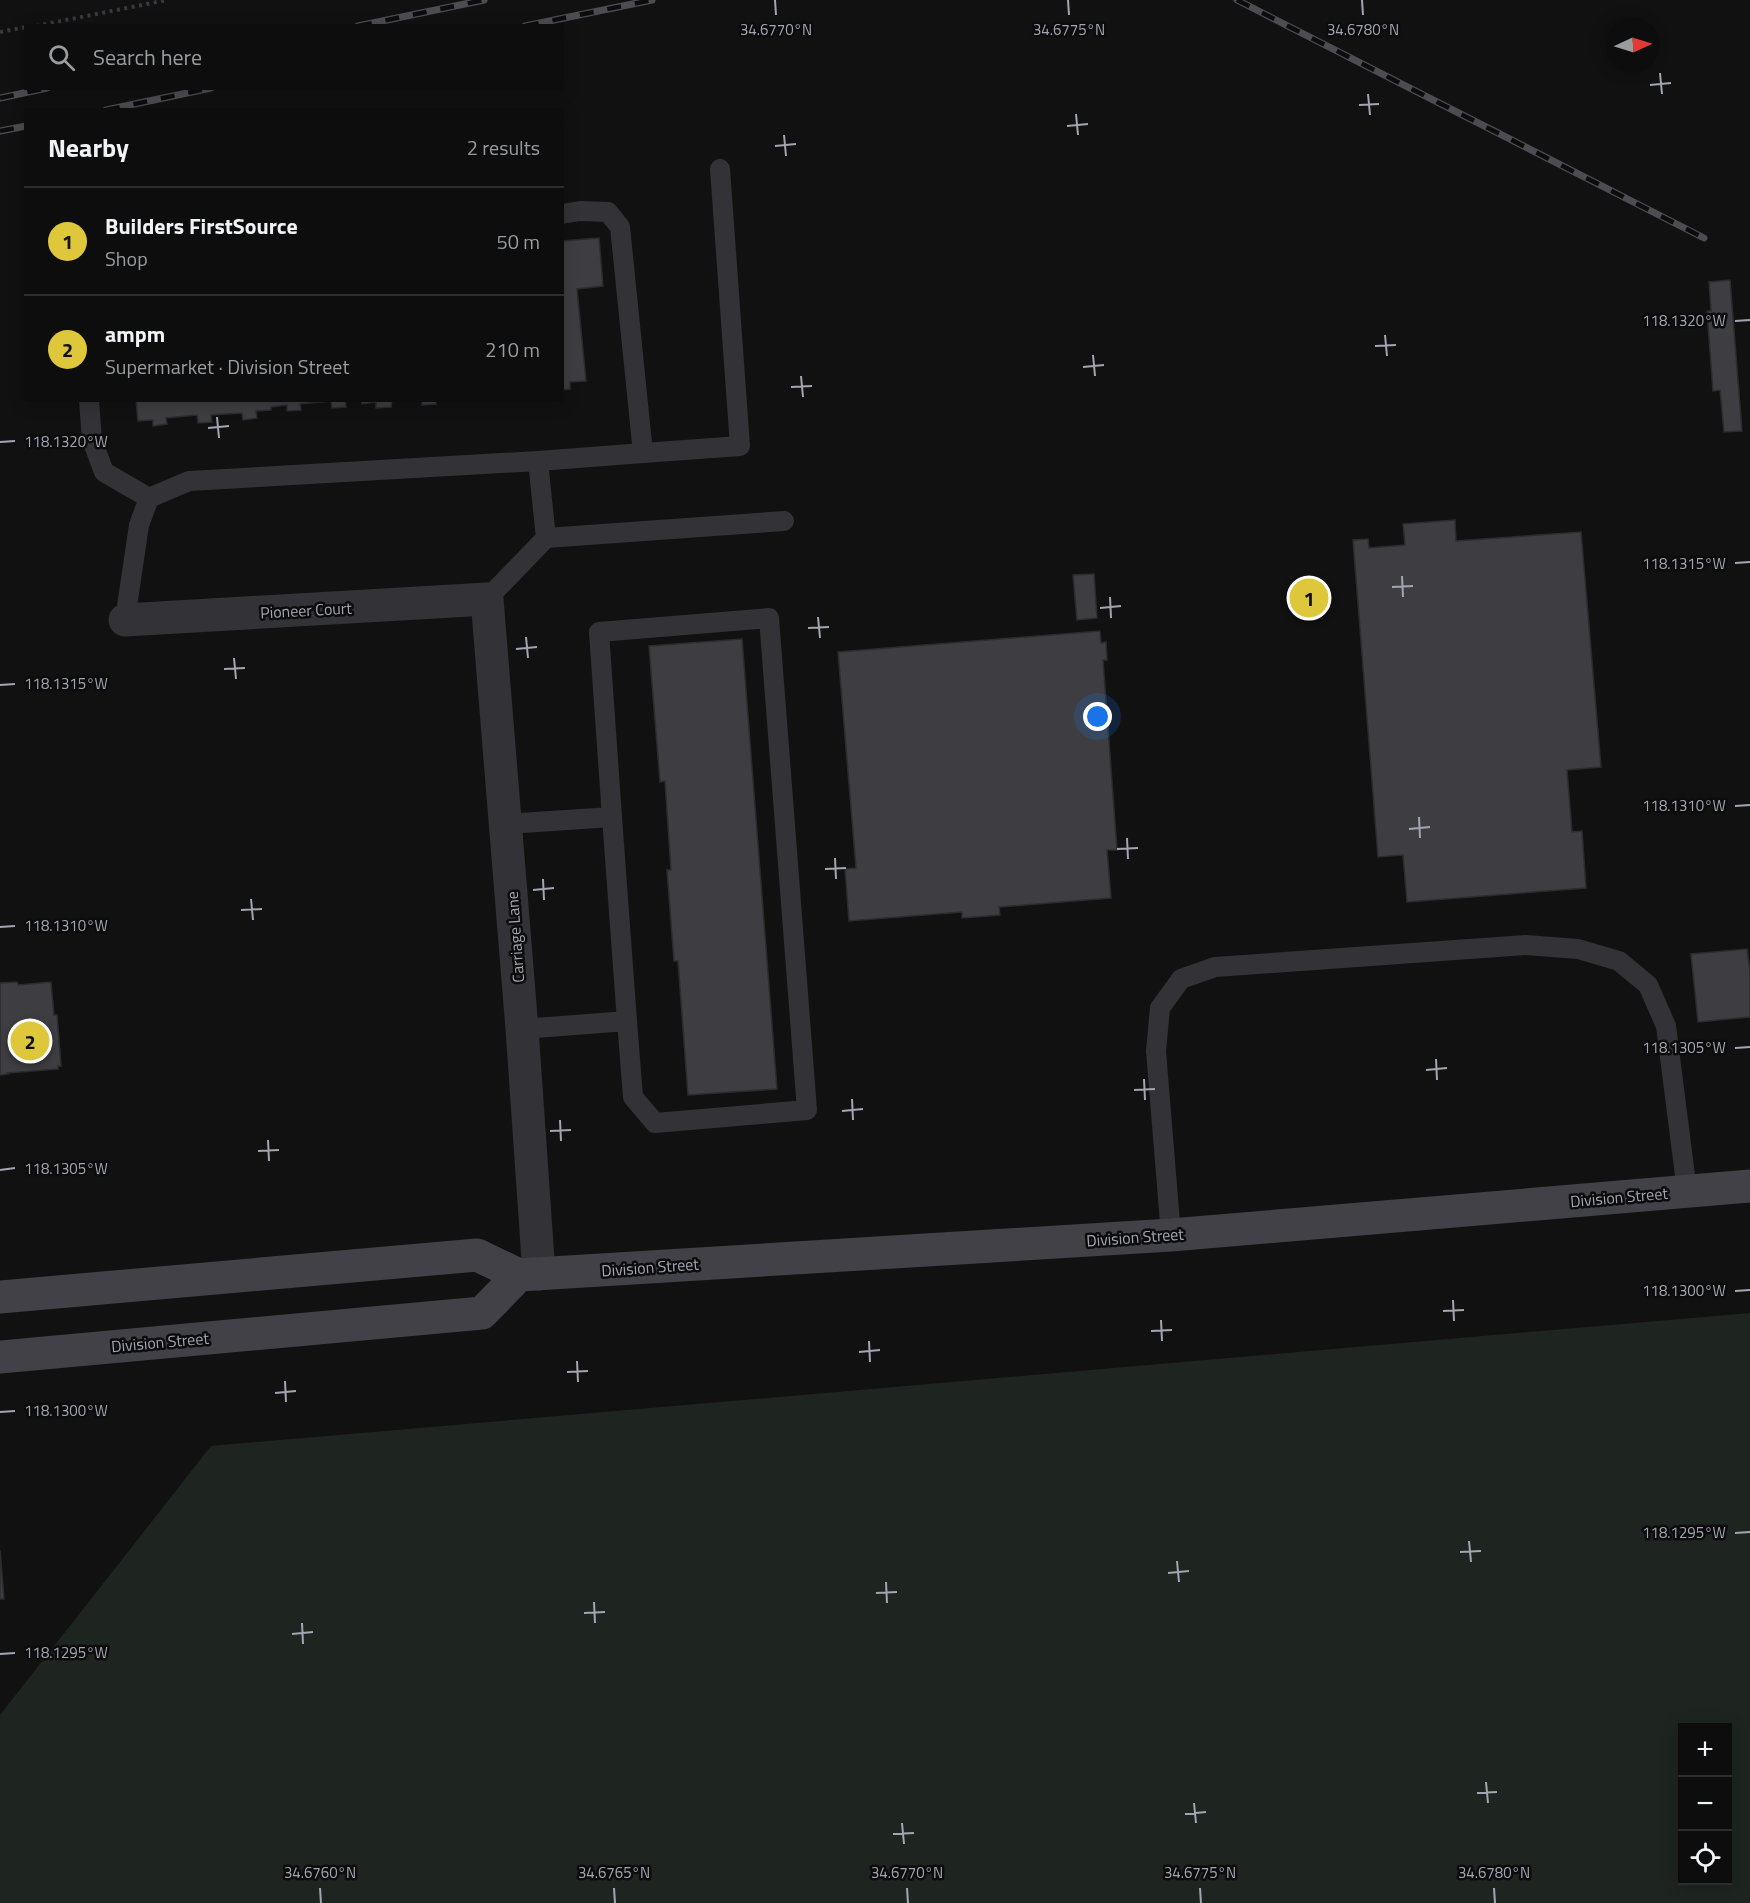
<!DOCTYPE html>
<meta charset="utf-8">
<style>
:root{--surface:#0d0d0e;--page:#1b1b1c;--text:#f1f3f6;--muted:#9a9c9e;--line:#2d2d2e;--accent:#dfc73c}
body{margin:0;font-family:"Titillium Web",sans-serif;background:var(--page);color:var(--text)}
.controls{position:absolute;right:18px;bottom:18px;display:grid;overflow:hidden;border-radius:0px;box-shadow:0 3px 15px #0003}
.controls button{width:54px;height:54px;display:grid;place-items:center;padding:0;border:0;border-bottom:2px solid var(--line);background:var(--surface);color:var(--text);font:30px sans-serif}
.compass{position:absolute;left:1606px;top:18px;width:54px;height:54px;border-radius:50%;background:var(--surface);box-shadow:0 3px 15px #0003;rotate:86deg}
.you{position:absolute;left:1098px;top:717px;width:21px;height:21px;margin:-15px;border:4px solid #fff;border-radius:50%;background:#1a73e8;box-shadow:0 0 0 9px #1a73e833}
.badge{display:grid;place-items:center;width:39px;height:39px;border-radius:50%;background:var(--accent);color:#111;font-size:20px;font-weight:700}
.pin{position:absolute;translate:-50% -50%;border:3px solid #fff;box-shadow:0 2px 6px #0006}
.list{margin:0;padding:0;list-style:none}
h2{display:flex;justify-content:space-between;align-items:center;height:78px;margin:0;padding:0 24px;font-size:26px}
h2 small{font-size:20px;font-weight:400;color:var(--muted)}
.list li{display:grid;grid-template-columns:39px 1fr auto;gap:18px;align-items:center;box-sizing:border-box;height:108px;padding:0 24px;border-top:2px solid var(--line)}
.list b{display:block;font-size:22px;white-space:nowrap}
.list p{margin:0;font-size:20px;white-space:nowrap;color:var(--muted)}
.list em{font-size:20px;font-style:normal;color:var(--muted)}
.icon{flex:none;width:33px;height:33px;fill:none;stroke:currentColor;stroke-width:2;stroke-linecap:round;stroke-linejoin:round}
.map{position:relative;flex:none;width:1750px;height:1903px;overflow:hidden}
.search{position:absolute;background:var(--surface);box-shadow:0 3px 15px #0003;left:24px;top:24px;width:540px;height:66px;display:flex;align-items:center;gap:15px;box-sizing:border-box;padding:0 21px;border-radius:0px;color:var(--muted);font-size:22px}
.panel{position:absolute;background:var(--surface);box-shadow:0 3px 15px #0003;left:24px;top:108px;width:540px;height:294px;border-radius:0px}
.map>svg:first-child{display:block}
</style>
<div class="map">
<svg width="1750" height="1903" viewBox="0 0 1750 1903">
<rect width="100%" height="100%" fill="#111112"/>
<!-- green -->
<path fill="#1e2520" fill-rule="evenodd" d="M1750,1313V1903H0V1715L211,1446ZM1682,1728H1728V1880H1682Z"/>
<!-- building -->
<path fill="#3e3e42" stroke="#2c2b2e" stroke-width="1.5" d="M599,238L603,286L577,289L586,381L570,382V389L562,390V241Z
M1730,280L1742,431L1724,432L1720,390L1713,391L1707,311H1711L1709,282Z
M136,400H345L346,407L332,408L331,401L300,404L301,410L287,411V405L271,407V410L256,411L257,418L243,420L242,413L211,415L212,422L198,423L197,415L166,418L167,424L153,426V420L138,421Z
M361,400H392L391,407L376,408V402L362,404Z
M422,400H436V404L422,405Z
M1455,520L1456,541L1581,532L1601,767L1567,770L1572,832L1582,831L1586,888L1407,902L1403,855L1378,857L1353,540L1368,539L1369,548L1405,545L1403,524Z
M1094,574L1097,618L1077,620L1073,575Z
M1100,631L1101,643L1106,642L1107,660H1103L1117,850H1107L1111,898L999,907L1000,915L962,918V912L849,921L845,869L856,868L838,652Z
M742,639L777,1089L688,1095L678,961H674L667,870H671L665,781L660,782L649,646Z
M1747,949L1750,971V1017L1698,1022L1691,954Z
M17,982L18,985L51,982L54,1015H57L61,1066H58V1069L7,1073L8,1074L0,1075V983Z
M0,1550L4,1599H0Z"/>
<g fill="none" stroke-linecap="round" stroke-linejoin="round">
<!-- path -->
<path stroke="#39393e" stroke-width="4" stroke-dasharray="3 4.5" stroke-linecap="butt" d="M36,26L167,0
M0,32L26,27"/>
<!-- service -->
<path stroke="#333337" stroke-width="20" d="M89,400L92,440L104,472L149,498
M643,453L740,446L720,169
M538,461L643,453L620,227L608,212L580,211L562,214
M546,538L784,521
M125,620L139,525L149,498L189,481L538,461L546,538L487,599
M612,817L599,632L769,618L807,1110L655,1123L633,1097L627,1021
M506,824L612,817L627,1021L522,1029
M1171,1235L1156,1051L1160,1008L1181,979L1215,967L1526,945L1578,949L1619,961L1648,985L1666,1026L1687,1191"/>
<!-- minor -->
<path stroke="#333337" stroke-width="33" d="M125,620L487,599L522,1029L539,1274"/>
<!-- secondary -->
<path stroke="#414147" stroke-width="33" d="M0,1297L477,1255L519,1275L1171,1235L1750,1186
M0,1357L482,1313L519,1275"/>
<!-- rail casing -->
<g stroke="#4c4c52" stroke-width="7">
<path id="rail" d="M1237,0L1704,238
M358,26L484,0
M525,26L652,0
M0,98L47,88
M106,110L211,88
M0,131L26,126"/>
</g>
<!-- rail -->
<use href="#rail" stroke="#0c0c0d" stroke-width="4.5" stroke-dasharray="14" stroke-linecap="butt"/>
</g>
<!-- ticks -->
<path fill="none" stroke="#a4a5b2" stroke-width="2" d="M775,0L776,15M1068,0L1069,15M1362,0L1363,15M1660,73L1662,94M1650,85L1671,83M1368,94L1370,115M1359,105L1379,104M1076,114L1078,135M1067,126L1088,124M784,135L786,156M775,146L796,144M1735,321L1750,320M1385,335L1387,356M1375,346L1396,345M1093,355L1095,376M1083,367L1104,365M801,376L803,397M791,387L812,386M217,417L219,438M208,428L229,426M0,442L15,441M1735,563L1750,562M1402,576L1403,597M1392,587L1413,586M1110,597L1111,618M1100,608L1121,606M818,617L820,638M808,628L829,627M526,637L528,658M516,649L537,647M234,658L236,679M224,669L245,668M0,685L15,684M1735,806L1750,805M1419,817L1420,838M1409,829L1430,827M1127,838L1128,859M1117,849L1138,848M835,858L836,879M825,869L846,868M543,879L544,900M533,890L554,888M251,899L253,920M241,910L262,909M0,927L15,926M1735,1048L1750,1047M1436,1059L1437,1080M1426,1070L1447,1068M1144,1079L1145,1100M1134,1090L1155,1089M852,1099L853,1120M842,1111L863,1109M560,1120L561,1141M550,1131L571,1130M268,1140L269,1161M258,1151L279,1150M0,1170L15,1168M1735,1291L1750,1290M1453,1300L1454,1321M1443,1311L1464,1310M1161,1320L1162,1341M1151,1331L1172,1330M869,1341L870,1362M859,1352L880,1350M577,1361L578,1382M567,1372L588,1371M285,1381L286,1402M275,1393L296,1391M0,1412L15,1411M1735,1533L1750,1532M1469,1541L1471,1562M1460,1552L1481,1551M1177,1561L1179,1582M1168,1573L1189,1571M886,1582L887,1603M876,1593L897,1592M594,1602L595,1623M584,1613L605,1612M302,1623L303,1644M292,1634L313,1632M0,1654L15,1653M1486,1782L1488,1803M1477,1793L1497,1792M1194,1803L1196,1823M1185,1814L1206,1812M902,1823L904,1844M893,1834L914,1833M320,1888L321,1903M614,1888L615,1903M907,1888L908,1903M1200,1888L1201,1903M1494,1888L1495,1903"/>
<g text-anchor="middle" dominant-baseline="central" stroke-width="5" stroke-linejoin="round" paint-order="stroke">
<!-- street labels -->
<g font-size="16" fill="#a4a5b2" stroke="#0c0c0d">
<text transform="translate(306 610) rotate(-3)">Pioneer Court</text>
<text transform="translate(515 937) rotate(-94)">Carriage Lane</text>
<text transform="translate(1619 1197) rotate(-5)">Division Street</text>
<text transform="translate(1135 1237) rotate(-4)">Division Street</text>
<text transform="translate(650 1267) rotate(-4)">Division Street</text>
<text transform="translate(160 1342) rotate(-5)">Division Street</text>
</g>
</g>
<g font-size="15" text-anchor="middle" fill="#a4a5b2" stroke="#0c0c0d" stroke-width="5" stroke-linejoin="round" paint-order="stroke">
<text x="776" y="35">34.6770°N</text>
<text x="1069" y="35">34.6775°N</text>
<text x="1363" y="35">34.6780°N</text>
<text x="1684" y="326">118.1320°W</text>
<text x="66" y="447">118.1320°W</text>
<text x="1684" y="569">118.1315°W</text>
<text x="66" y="689">118.1315°W</text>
<text x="1684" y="811">118.1310°W</text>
<text x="66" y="931">118.1310°W</text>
<text x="1684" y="1053">118.1305°W</text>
<text x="66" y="1174">118.1305°W</text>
<text x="1684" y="1296">118.1300°W</text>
<text x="66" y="1416">118.1300°W</text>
<text x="1684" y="1538">118.1295°W</text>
<text x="66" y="1658">118.1295°W</text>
<text x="320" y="1878">34.6760°N</text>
<text x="614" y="1878">34.6765°N</text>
<text x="907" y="1878">34.6770°N</text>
<text x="1200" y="1878">34.6775°N</text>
<text x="1494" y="1878">34.6780°N</text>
</g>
</svg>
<div class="controls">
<button>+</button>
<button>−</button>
<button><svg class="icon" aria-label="locate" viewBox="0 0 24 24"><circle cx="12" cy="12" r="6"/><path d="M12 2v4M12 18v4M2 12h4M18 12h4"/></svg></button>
</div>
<svg class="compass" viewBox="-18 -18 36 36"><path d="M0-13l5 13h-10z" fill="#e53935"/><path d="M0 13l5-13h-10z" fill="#9a9c9e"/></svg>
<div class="you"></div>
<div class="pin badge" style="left:1309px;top:598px">1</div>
<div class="pin badge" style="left:30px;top:1041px">2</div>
<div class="search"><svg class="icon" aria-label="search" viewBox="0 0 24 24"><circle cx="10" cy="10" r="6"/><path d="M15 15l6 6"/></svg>Search here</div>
<section class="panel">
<h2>Nearby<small>2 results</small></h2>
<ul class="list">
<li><span class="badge">1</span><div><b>Builders FirstSource</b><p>Shop</p></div><em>50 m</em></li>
<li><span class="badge">2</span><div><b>ampm</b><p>Supermarket · Division Street</p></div><em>210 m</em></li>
</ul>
</section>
</div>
